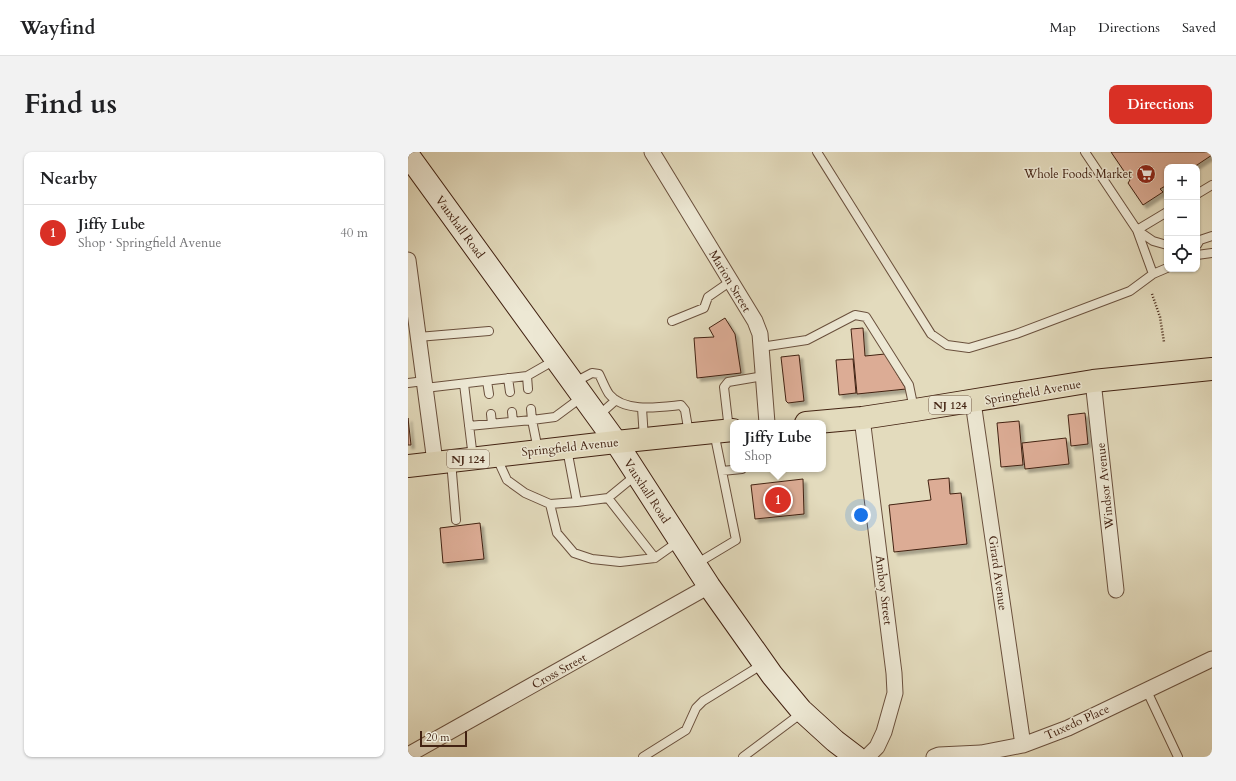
<!DOCTYPE html>
<meta charset="utf-8">
<style>
:root{--surface:#fff;--page:#f2f2f2;--text:#202124;--muted:#757577;--line:#e0e0e0;--accent:#d93025}
body{margin:0;font-family:Cardo,serif;background:var(--page);color:var(--text)}
.controls{position:absolute;right:12px;top:12px;display:grid;overflow:hidden;border-radius:8px;box-shadow:0 1px 3px #0004}
.controls button{width:36px;height:36px;display:grid;place-items:center;padding:0;border:0;border-bottom:1px solid var(--line);background:var(--surface);color:var(--text);font:20px sans-serif}
.scale{position:absolute;left:12px;bottom:10px;width:47px;box-sizing:border-box;padding-left:4px;border:2px solid #422212;border-top:0;font-size:11px;line-height:14px;white-space:nowrap;color:#422212;-webkit-text-stroke:3px #ede8d4;paint-order:stroke}
.you{position:absolute;left:453px;top:363px;width:14px;height:14px;margin:-10px;border:3px solid #fff;border-radius:50%;background:#1a73e8;box-shadow:0 0 0 6px #1a73e833}
.badge{display:grid;place-items:center;width:26px;height:26px;border-radius:50%;background:var(--accent);color:#fff;font-size:13px;font-weight:700}
.pin{position:absolute;translate:-50% -50%;border:2px solid #fff;box-shadow:0 1px 4px #0006}
.popup{position:absolute;left:322px;top:268px;width:96px;height:52px;box-sizing:border-box;display:grid;place-content:center;border-radius:8px;background:var(--surface);filter:drop-shadow(0 1px 3px #0005);font-size:13px;white-space:nowrap;color:var(--muted)}
.popup b{font-size:15px;color:var(--text)}
.popup::after{content:'';position:absolute;left:50%;top:100%;margin-left:-8px;border:8px solid transparent;border-top-color:var(--surface)}
.list{margin:0;padding:0;list-style:none}
h2{display:flex;justify-content:space-between;align-items:center;height:52px;margin:0;padding:0 16px;font-size:17px}
h2 small{font-size:13px;font-weight:400;color:var(--muted)}
.list li{display:grid;grid-template-columns:26px 1fr auto;gap:12px;align-items:center;box-sizing:border-box;height:56px;padding:0 16px;border-top:1px solid var(--line)}
.list b{display:block;font-size:15px;white-space:nowrap}
.list p{margin:0;font-size:13px;white-space:nowrap;color:var(--muted)}
.list em{font-size:13px;font-style:normal;color:var(--muted)}
.icon{flex:none;width:22px;height:22px;fill:none;stroke:currentColor;stroke-width:2;stroke-linecap:round;stroke-linejoin:round}
.map{position:relative;flex:none;width:804px;height:605px;overflow:hidden;border-radius:8px}
header{display:flex;align-items:center;gap:24px;box-sizing:border-box;height:56px;padding:0 20px;background:var(--surface);border-bottom:1px solid var(--line)}
header strong{font-size:19px}
nav{display:flex;gap:22px;margin-inline-start:auto;font-size:14px}
.intro{display:flex;align-items:center;justify-content:space-between;box-sizing:border-box;height:96px;padding:0 24px}
h1{margin:0;font-size:28px}
.button{padding:10px 18px;border-radius:8px;background:var(--accent);color:#fff;font-size:14px;font-weight:700}
main{display:flex;gap:24px;padding:0 24px}
aside{flex:1;background:var(--surface);border-radius:8px;box-shadow:0 1px 3px #0004}
.map>svg:first-child{display:block}
</style>
<header>
<strong>Wayfind</strong>
<nav><a>Map</a><a>Directions</a><a>Saved</a></nav>
</header>
<div class="intro"><h1>Find us</h1><a class="button">Directions</a></div>
<main>
<aside>
<h2>Nearby<small></small></h2>
<ul class="list">
<li><span class="badge">1</span><div><b>Jiffy Lube</b><p>Shop · Springfield Avenue</p></div><em>40 m</em></li>
</ul>
</aside>
<div class="map">
<svg width="804" height="605" viewBox="0 0 804 605">
<defs>
<filter id="shadow"><feDropShadow dx="3.5" dy="3.5" stdDeviation="1" flood-color="#0004"/></filter>
</defs>
<rect width="100%" height="100%" fill="#e3dbbd"/>
<filter id="stains"><feTurbulence type="fractalNoise" baseFrequency=".005" numOctaves="4"/><feColorMatrix values="0 0 0 0 .2 0 0 0 0 .09 0 0 0 0 .02 0 0 0 .5 -.17"/></filter>
<radialGradient id="worn" r=".72"><stop offset=".6" stop-color="#630" stop-opacity="0"/><stop offset="1" stop-color="#630" stop-opacity=".3"/></radialGradient>
<!-- building -->
<path fill="#dcac95" stroke="#422212" filter="url(#shadow)" d="M703,0H804V3L786,15H759V33L752,37L755,40L735,53L720,31L722,28Z
M317,166L327,182L333,221L289,226L286,186L306,185L301,176Z
M455,176L457,204L477,202L498,237L449,242L443,177Z
M391,203L396,249L380,251L378,249L373,205Z
M445,207L448,241L431,243L428,208Z
M677,261L680,292L663,294L660,263Z
M0,266L3,293H0Z
M611,269L615,313L593,315L589,271Z
M658,286L661,312L617,317L614,291Z
M541,326L542,342L553,341L559,392L486,400L481,353L523,348L520,328Z
M395,327L396,362L347,367L343,333Z
M72,371L76,407L35,411L32,376Z"/>
<g fill="none" stroke-linecap="round" stroke-linejoin="round">
<!-- lane casing -->
<g stroke="#6a503d" stroke-width="10">
<path id="lane" d="M409,0L523,182L539,193L561,196L608,182L722,139L745,122L759,116
M677,0L729,78L745,122
M789,42L804,33
M729,78L759,60
M729,78L745,89L759,93
M789,93L792,88L804,84
M789,103L804,101
M264,169L296,156L300,145L323,129
M10,185L81,179
M353,195L399,188L447,163L458,165L501,233L506,257
M119,224L120,237
M100,226L102,240
M79,229L81,242
M0,231L16,229
M165,231L184,221L191,222C194,228 197,236 201,242C216,261 252,255 273,253L277,258L281,282
M56,232L65,306
M17,236L119,224L147,208
M234,256L236,287
M123,257L124,268L147,265L174,245
M104,260L105,270
M83,262L84,272
M191,263L208,248
M61,274L124,268L130,298
M321,278L316,235L320,230L356,224
M88,304L99,328L117,341L142,352L169,350L159,297
M43,309L48,368
M314,319L334,317
M200,346L247,406
M169,350L200,346L228,323
M142,352L149,381L166,401L184,407L212,410L247,406L271,389
M288,412L328,388L306,280
M738,537L770,605
M235,605L278,578L288,556L295,549L355,512
M335,605L395,560"/>
</g>
<!-- street casing -->
<g stroke="#6a503d" stroke-width="17">
<path id="street" d="M244,0L347,169L352,182L359,271
M0,108L27,310
M685,229L708,438
M565,250L615,593
M454,266L486,521L487,541L476,580L469,595L459,605
M0,603L301,434
M526,605L531,603L573,601L615,593L660,576L804,507"/>
</g>
<!-- secondary casing -->
<g stroke="#422212" stroke-width="24">
<path id="secondary" d="M0,3L208,290L301,434L364,523L393,558L427,589L448,605"/>
</g>
<!-- primary casing -->
<g stroke="#422212" stroke-width="24">
<path id="primary" d="M398,271L454,266L507,258L685,229L804,217
M0,314L208,290L325,278"/>
</g>
<!-- path -->
<path stroke="#422212" stroke-width="2.5" stroke-dasharray="1 2" stroke-linecap="butt" d="M744,142L752,165L756,190"/>
<!-- lane -->
<use href="#lane" stroke="#ede8d4" stroke-width="8"/>
<!-- street -->
<use href="#street" stroke="#ede8d4" stroke-width="15"/>
<!-- secondary -->
<use href="#secondary" stroke="#ede8d4" stroke-width="22"/>
<!-- primary -->
<use href="#primary" stroke="#e3dbbd" stroke-width="22"/>
</g>
<!-- icons -->
<defs>
<g id="supermarket-disc" transform="scale(1)"><circle r="9.5" fill="#8f2418" stroke="#ede8d4"/><path d="M-6-5.5h2.5l.6 2H6L4.5 2H-2.5L-4.4-4H-6ZM-1.5 3.2a1.3 1.3 0 1 0 .1 0ZM3 3.2a1.3 1.3 0 1 0 .1 0Z" fill="#fff"/></g>
</defs>
<g fill-rule="evenodd">
<use href="#supermarket-disc" x="738" y="22"/>
</g>
<g text-anchor="middle" dominant-baseline="central" stroke-width="3" stroke-linejoin="round" paint-order="stroke">
<!-- shield labels -->
<g fill="#ede8d4" stroke="#755d4c" stroke-width="1">
<rect x="521" y="244" width="42" height="18" rx="3"/>
<rect x="39" y="298" width="42" height="18" rx="3"/>
</g>
<g font-size="11" font-weight="bold" fill="#422212">
<text x="542" y="253">NJ 124</text>
<text x="60" y="307">NJ 124</text>
</g>
<!-- poi labels -->
<g font-size="12" fill="#422212" stroke="#ede8d4" text-anchor="end">
<text x="724" y="22">Whole Foods Market</text>
</g>
<!-- street labels -->
<g font-size="12" fill="#422212" stroke="#ede8d4">
<text transform="translate(52 75) rotate(54)">Vauxhall Road</text>
<text transform="translate(322 129) rotate(59)">Marion Street</text>
<text transform="translate(625 240) rotate(-10)">Springfield Avenue</text>
<text transform="translate(162 295) rotate(-6)">Springfield Avenue</text>
<text transform="translate(697 334) rotate(-96)">Windsor Avenue</text>
<text transform="translate(239 339) rotate(57)">Vauxhall Road</text>
<text transform="translate(590 421) rotate(82)">Girard Avenue</text>
<text transform="translate(476 438) rotate(83)">Amboy Street</text>
<text transform="translate(151 519) rotate(-29)">Cross Street</text>
<text transform="translate(669 570) rotate(-24)">Tuxedo Place</text>
</g>
</g>
<rect width="100%" height="100%" filter="url(#stains)"/>
<rect width="100%" height="100%" fill="url(#worn)"/>
</svg>
<div class="controls">
<button>+</button>
<button>−</button>
<button><svg class="icon" aria-label="locate" viewBox="0 0 24 24"><circle cx="12" cy="12" r="6"/><path d="M12 2v4M12 18v4M2 12h4M18 12h4"/></svg></button>
</div>
<div class="scale">20 m</div>
<div class="you"></div>
<div class="pin badge" style="left:370px;top:348px">1</div>
<div class="popup"><b>Jiffy Lube</b>Shop</div>
</div>
</main>
